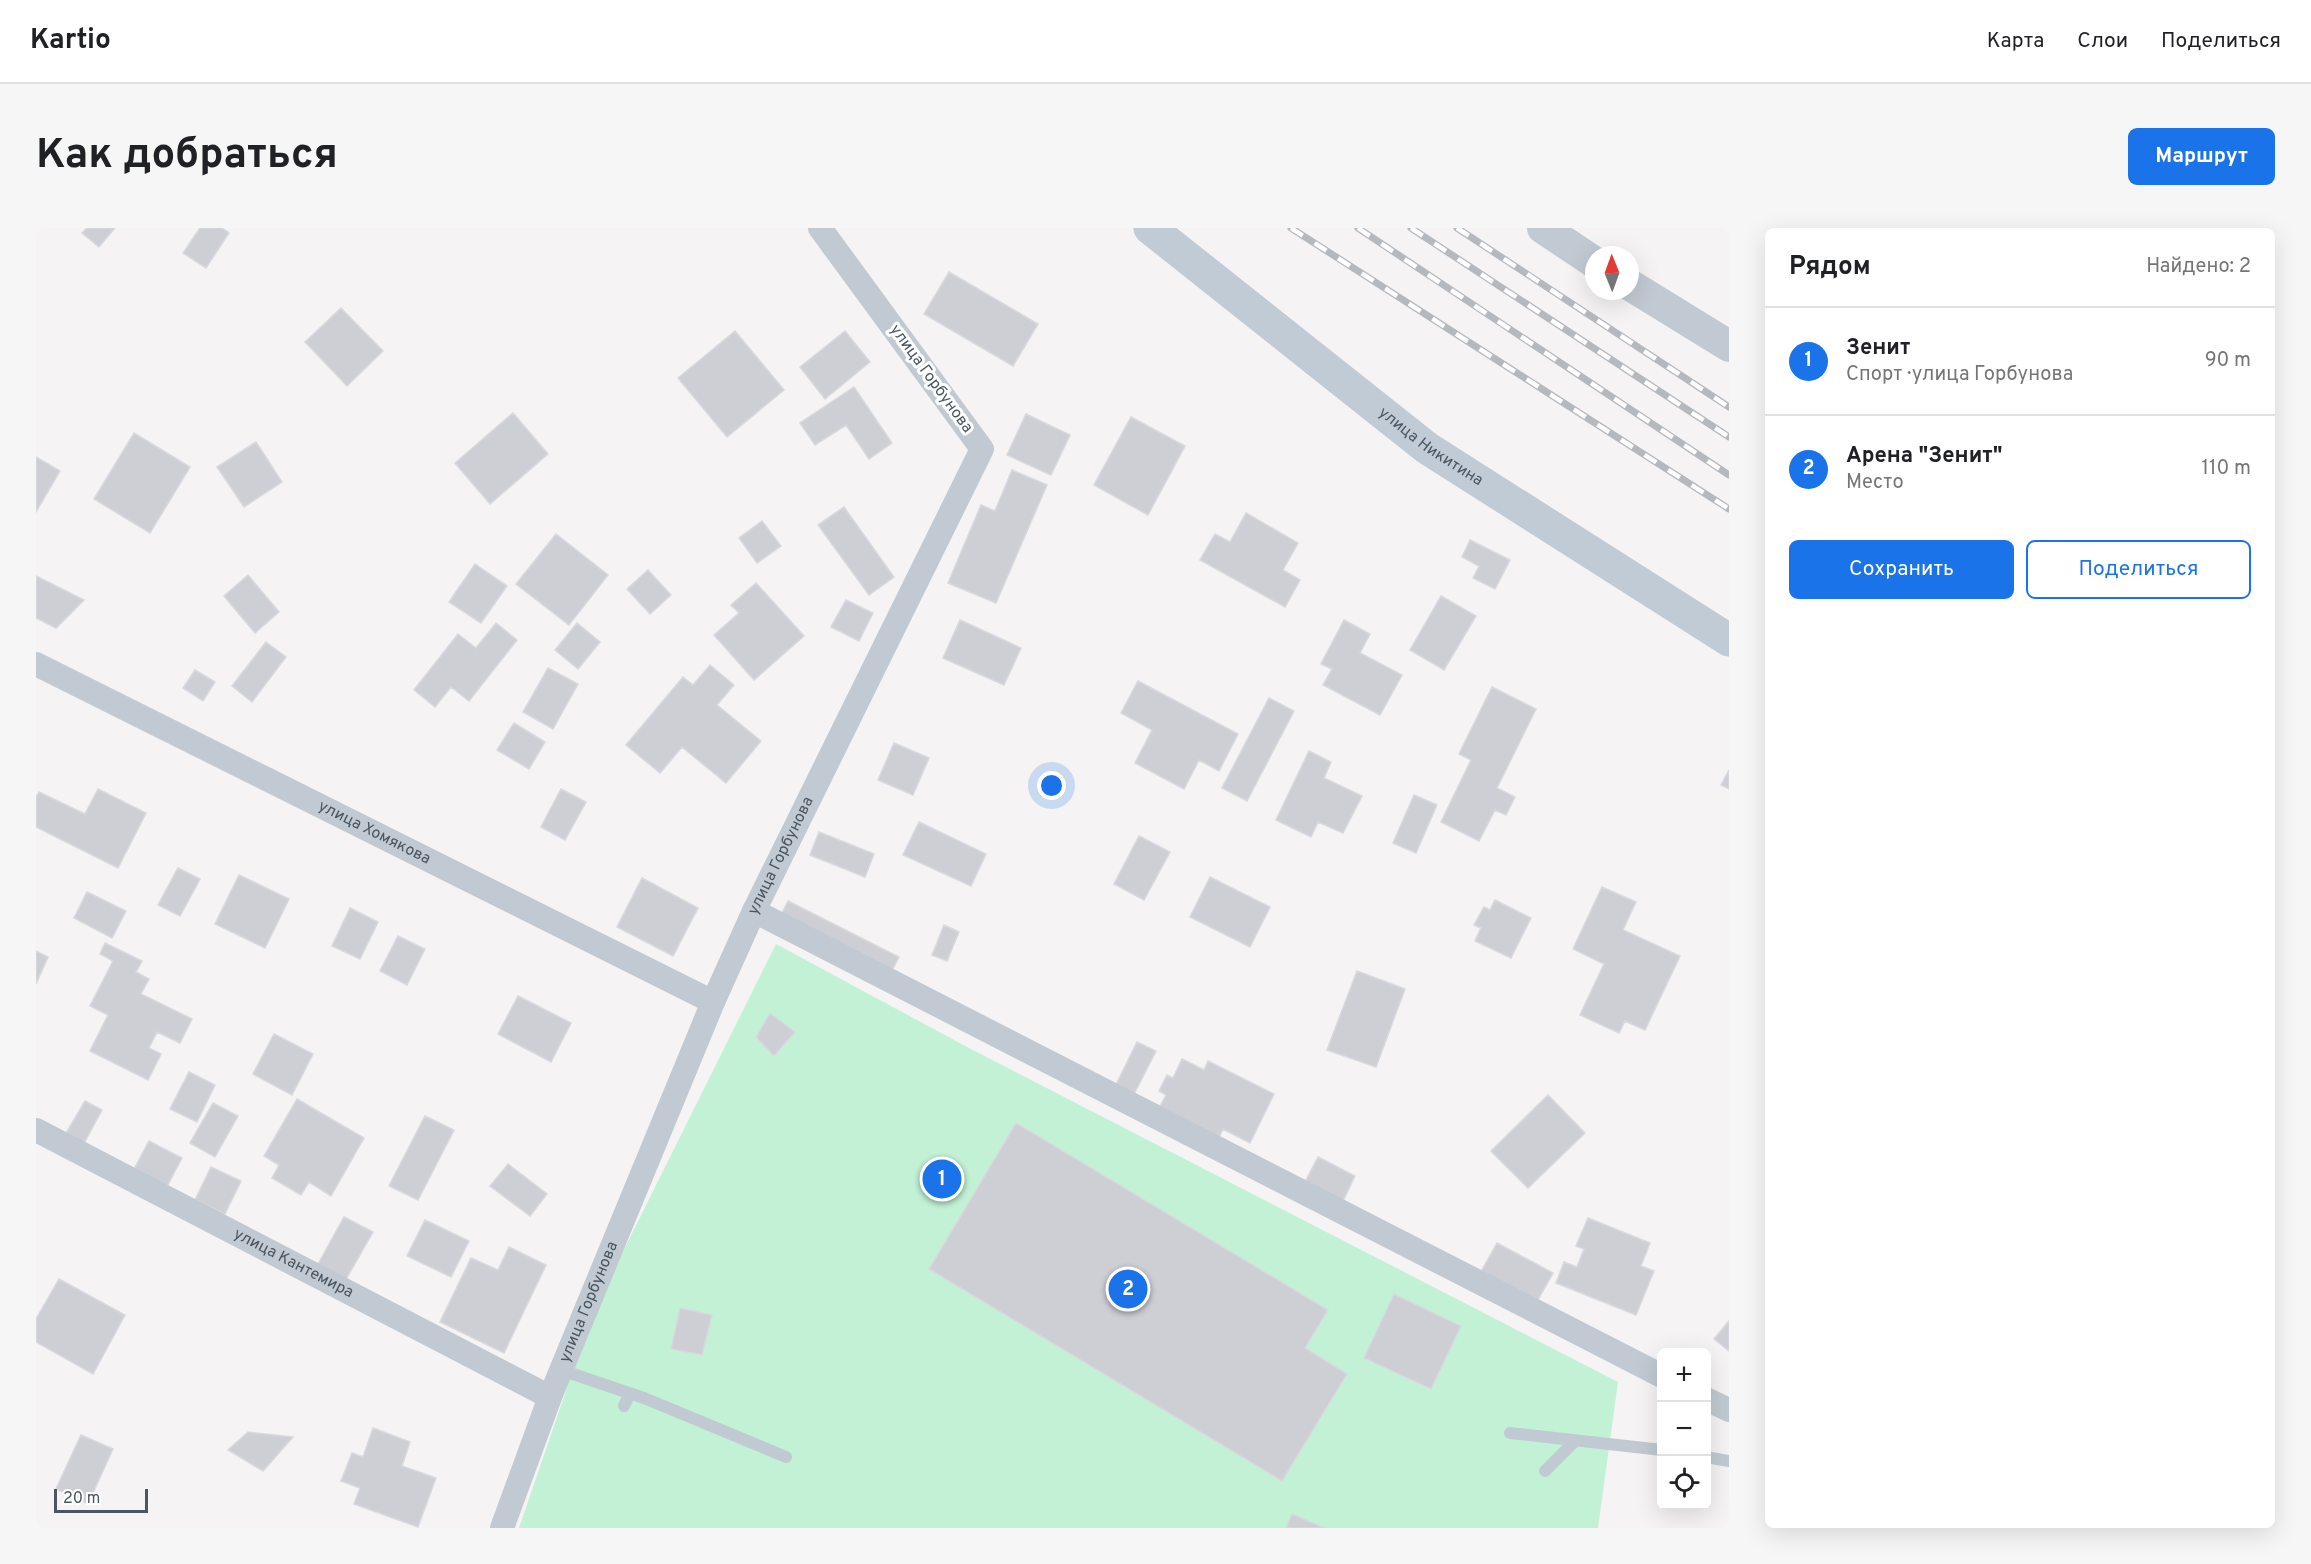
<!DOCTYPE html>
<html lang="ru">
<meta charset="utf-8">
<style>
:root{--surface:#fff;--page:#f6f6f6;--text:#202124;--muted:#757577;--line:#e0e0e0;--accent:#1a73e8}
body{margin:0;font-family:Overpass,sans-serif;background:var(--page);color:var(--text)}
.controls{position:absolute;right:18px;bottom:18px;display:grid;overflow:hidden;border-radius:9px;box-shadow:0 6px 24px #0002}
.controls button{width:54px;height:54px;display:grid;place-items:center;padding:0;border:0;border-bottom:2px solid var(--line);background:var(--surface);color:var(--text);font:30px sans-serif}
.compass{position:absolute;left:1549px;top:18px;width:54px;height:54px;border-radius:50%;background:var(--surface);box-shadow:0 6px 24px #0002;rotate:359deg}
.scale{position:absolute;left:18px;bottom:15px;width:94px;box-sizing:border-box;padding-left:6px;border:3px solid #4a5661;border-top:0;font-size:16px;line-height:21px;white-space:nowrap;color:#4a5661;-webkit-text-stroke:4px #fff;paint-order:stroke}
.you{position:absolute;left:1016px;top:558px;width:21px;height:21px;margin:-15px;border:4px solid #fff;border-radius:50%;background:#1a73e8;box-shadow:0 0 0 9px #1a73e833}
.badge{display:grid;place-items:center;width:39px;height:39px;border-radius:50%;background:var(--accent);color:#fff;font-size:20px;font-weight:700}
.pin{position:absolute;translate:-50% -50%;border:3px solid #fff;box-shadow:0 2px 6px #0006}
.list{margin:0;padding:0;list-style:none}
h2{display:flex;justify-content:space-between;align-items:center;height:78px;margin:0;padding:0 24px;font-size:26px}
h2 small{font-size:20px;font-weight:400;color:var(--muted)}
.list li{display:grid;grid-template-columns:39px 1fr auto;gap:18px;align-items:center;box-sizing:border-box;height:108px;padding:0 24px;border-top:2px solid var(--line)}
.list b{display:block;font-size:22px;white-space:nowrap}
.list p{margin:0;font-size:20px;white-space:nowrap;color:var(--muted)}
.list em{font-size:20px;font-style:normal;color:var(--muted)}
.actions{display:flex;gap:12px;padding:18px 24px}
.actions a{flex:1;padding:14px 0;border:2px solid var(--accent);border-radius:9px;text-align:center;font-size:21px;color:var(--accent)}
.actions .main{background:var(--accent);color:#fff}
.icon{flex:none;width:33px;height:33px;fill:none;stroke:currentColor;stroke-width:2;stroke-linecap:round;stroke-linejoin:round}
.map{position:relative;flex:none;width:1693px;height:1300px;overflow:hidden;border-radius:9px}
header{display:flex;align-items:center;gap:36px;box-sizing:border-box;height:84px;padding:0 30px;background:var(--surface);border-bottom:2px solid var(--line)}
header strong{font-size:28px}
nav{display:flex;gap:33px;margin-inline-start:auto;font-size:21px}
.intro{display:flex;align-items:center;justify-content:space-between;box-sizing:border-box;height:144px;padding:0 36px}
h1{margin:0;font-size:42px}
.button{padding:15px 27px;border-radius:9px;background:var(--accent);color:#fff;font-size:21px;font-weight:700}
main{display:flex;gap:36px;padding:0 36px}
aside{flex:1;background:var(--surface);border-radius:9px;box-shadow:0 6px 24px #0002}
.map>svg:first-child{display:block}
</style>
<header>
<strong>Kartio</strong>
<nav><a>Карта</a><a>Слои</a><a>Поделиться</a></nav>
</header>
<div class="intro"><h1>Как добраться</h1><a class="button">Маршрут</a></div>
<main>
<div class="map">
<svg width="1693" height="1300" viewBox="0 0 1693 1300">
<rect width="100%" height="100%" fill="#f5f3f3"/>
<!-- green -->
<path fill="#c3f1d5" d="M740,716L931,819L1582,1154L1562,1300H483L557,1084Z"/>
<!-- building -->
<path fill="#cdcfd5" stroke="#d7d9de" stroke-width="1.5" d="M51,0H79L63,19L46,5Z
M164,0H186L193,5L170,40L147,25Z
M913,44L1002,96L977,138L888,86Z
M305,80L347,123L311,158L269,114Z
M699,103L748,162L691,209L642,150Z
M809,103L834,134L789,171L764,139Z
M818,159L856,215L833,231L810,197L779,217L764,195Z
M477,185L512,226L454,276L419,235Z
M990,186L1034,207L1015,247L971,227Z
M1095,189L1149,218L1112,287L1058,257Z
M98,205L154,239L114,305L58,271Z
M220,214L246,254L208,279L181,239Z
M0,229L24,243L0,284Z
M976,242L1011,257L960,375L912,355L945,277L959,283Z
M808,279L858,349L833,367L782,297Z
M1210,285L1262,315L1247,342L1264,352L1249,379L1164,332L1179,306L1194,314Z
M726,293L745,318L721,335L703,310Z
M520,306L572,347L533,397L480,356Z
M1434,312L1474,332L1459,361L1437,350L1443,338L1426,329Z
M439,336L471,358L445,395L413,374Z
M612,342L635,367L614,386L591,361Z
M212,347L243,384L219,405L188,368Z
M0,348L48,372L20,400L0,390Z
M720,355L768,408L718,452L678,407L703,385L695,377Z
M1405,368L1440,388L1408,442L1374,422Z
M810,372L837,385L823,413L795,399Z
M924,392L985,420L968,457L907,430Z
M1308,392L1334,406L1324,425L1366,447L1344,487L1287,457L1296,441L1285,436Z
M460,395L481,412L433,473L415,459L399,479L378,462L422,406L440,420Z
M541,395L564,414L542,441L519,422Z
M230,414L250,429L216,474L196,458Z
M674,437L698,457L681,477L725,513L690,555L646,519L624,545L590,517L647,449L657,457Z
M512,440L542,456L517,501L487,484Z
M159,442L179,454L167,473L147,460Z
M1102,453L1202,506L1183,543L1163,532L1148,561L1099,535L1116,502L1085,485Z
M1456,459L1500,481L1461,560L1479,569L1470,587L1459,582L1443,613L1405,594L1435,532L1423,526Z
M1233,470L1258,483L1211,573L1186,560Z
M478,495L509,514L493,541L461,522Z
M858,515L893,530L877,567L842,552Z
M1273,523L1295,534L1288,550L1326,568L1307,605L1282,594L1275,609L1240,592Z
M1693,542V561L1685,557Z
M62,561L110,585L82,640L0,599V569L3,564L49,586Z
M525,561L550,574L529,612L505,599Z
M1378,567L1401,577L1380,625L1357,615Z
M883,594L950,626L935,658L867,627Z
M783,604L838,626L829,649L774,627Z
M1103,608L1134,624L1108,672L1078,656Z
M142,640L164,651L144,688L122,677Z
M203,647L253,671L229,720L179,696Z
M1174,649L1234,679L1214,719L1154,689Z
M606,650L662,680L637,728L581,699Z
M1566,659L1600,674L1587,702L1644,728L1609,802L1589,793L1583,805L1544,787L1568,736L1537,721Z
M51,664L90,683L76,710L38,690Z
M1459,672L1495,690L1475,730L1439,713L1445,700L1438,697L1448,679L1454,682Z
M752,673L863,729L854,746L743,691Z
M314,680L342,694L324,731L296,718Z
M908,697L923,704L911,733L896,727Z
M362,708L389,721L371,757L344,743Z
M69,715L106,733L100,744L113,751L105,766L156,791L144,815L121,804L113,820L125,826L112,852L54,823L72,787L54,778L77,733L64,726Z
M0,723L12,729L0,756Z
M1321,743L1369,761L1340,839L1291,822Z
M482,768L535,795L515,834L462,806Z
M734,785L759,804L738,828L720,809Z
M238,806L277,826L256,867L217,846Z
M1101,814L1120,823L1095,872L1077,863Z
M1146,831L1168,842L1172,833L1238,866L1214,915L1187,901L1181,914L1121,884L1130,867L1123,863L1131,847L1137,850Z
M153,844L179,857L161,894L134,881Z
M1512,867L1549,905L1492,960L1455,923Z
M261,871L328,910L295,968L273,954L265,967L236,950L243,937L228,928Z
M49,873L66,882L47,917L29,907Z
M177,875L202,888L179,929L154,915Z
M389,888L418,902L382,972L353,958Z
M980,895L1292,1082L1269,1120L1311,1146L1246,1253L893,1041Z
M113,913L146,930L129,962L96,945Z
M1282,929L1319,948L1307,973L1269,954Z
M472,936L511,966L494,988L454,958Z
M175,939L205,953L189,986L159,972Z
M308,989L337,1004L309,1053L281,1038Z
M1552,990L1614,1015L1605,1038L1618,1043L1600,1087L1520,1055L1528,1034L1541,1039L1548,1021L1540,1018Z
M389,992L433,1013L415,1049L371,1028Z
M1461,1015L1517,1045L1498,1079L1442,1049Z
M473,1019L510,1037L468,1125L404,1094L435,1030L462,1042Z
M23,1051L89,1087L57,1146L0,1114V1091Z
M1358,1066L1425,1098L1395,1161L1328,1130Z
M644,1080L676,1087L666,1127L635,1121Z
M1693,1093V1123L1678,1111Z
M337,1200L374,1214L366,1238L400,1250L382,1299L318,1276L324,1260L305,1253L316,1225L327,1229Z
M212,1204L257,1209L227,1243L192,1222Z
M45,1207L77,1221L52,1276L20,1261Z
M1256,1286L1289,1300H1250Z"/>
<g fill="none" stroke-linecap="round" stroke-linejoin="round">
<!-- service -->
<path stroke="#c1cad2" stroke-width="12" d="M525,1142L608,1170L750,1229
M588,1178L594,1165
M1474,1205L1626,1222
M1670,1229L1693,1233
M1509,1243L1539,1213"/>
<!-- minor -->
<g stroke="#c1cad2" stroke-width="24">
<path id="s1" d="M0,436L677,774"/>
<path d="M718,683L1626,1148"/>
<path id="s2" d="M0,902L514,1169"/>
<path d="M1670,1171L1693,1182"/>
<path id="s3" d="M466,1300L514,1169L677,774L718,683L946,221L784,0"/>
</g>
<!-- tertiary -->
<path stroke="#c1cad2" stroke-width="32" d="M1507,0L1558,34
M1594,57L1693,118"/>
<!-- secondary -->
<path stroke="#c1cbd6" stroke-width="33" id="s4" d="M1114,0L1391,220L1693,412"/>
<!-- rail casing -->
<g stroke="#b5b8bd" stroke-width="7">
<path id="rail" d="M1255,0L1693,281
M1322,0L1693,247
M1375,0L1693,209
M1421,0L1693,179"/>
</g>
<!-- rail -->
<use href="#rail" stroke="#fff" stroke-width="4.5" stroke-dasharray="14" stroke-linecap="butt"/>
</g>
<g text-anchor="middle" dominant-baseline="central" stroke-width="6" stroke-linejoin="round" paint-order="stroke">
<!-- street labels -->
<g font-size="16" fill="#4a5661" stroke="#fff">
<text transform="translate(895 151) rotate(54)">улица Горбунова</text>
<text stroke="none"><textPath href="#s4" startOffset="356">улица Никитина</textPath></text>
<text stroke="none"><textPath href="#s1" startOffset="378">улица Хомякова</textPath></text>
<text stroke="none"><textPath href="#s3" startOffset="728">улица Горбунова</textPath></text>
<text stroke="none"><textPath href="#s2" startOffset="290">улица Кантемира</textPath></text>
<text stroke="none"><textPath href="#s3" startOffset="242">улица Горбунова</textPath></text>
</g>
</g>
</svg>
<div class="controls">
<button>+</button>
<button>−</button>
<button><svg class="icon" aria-label="locate" viewBox="0 0 24 24"><circle cx="12" cy="12" r="6"/><path d="M12 2v4M12 18v4M2 12h4M18 12h4"/></svg></button>
</div>
<svg class="compass" viewBox="-18 -18 36 36"><path d="M0-13l5 13h-10z" fill="#e53935"/><path d="M0 13l5-13h-10z" fill="#757577"/></svg>
<div class="scale">20 m</div>
<div class="you"></div>
<div class="pin badge" style="left:906px;top:951px">1</div>
<div class="pin badge" style="left:1092px;top:1061px">2</div>
</div>
<aside>
<h2>Рядом<small>Найдено: 2</small></h2>
<ul class="list">
<li><span class="badge">1</span><div><b>Зенит</b><p>Спорт · улица Горбунова</p></div><em>90 m</em></li>
<li><span class="badge">2</span><div><b>Арена &quot;Зенит&quot;</b><p>Место</p></div><em>110 m</em></li>
</ul>
<div class="actions"><a class="main">Сохранить</a><a>Поделиться</a></div>
</aside>
</main>
